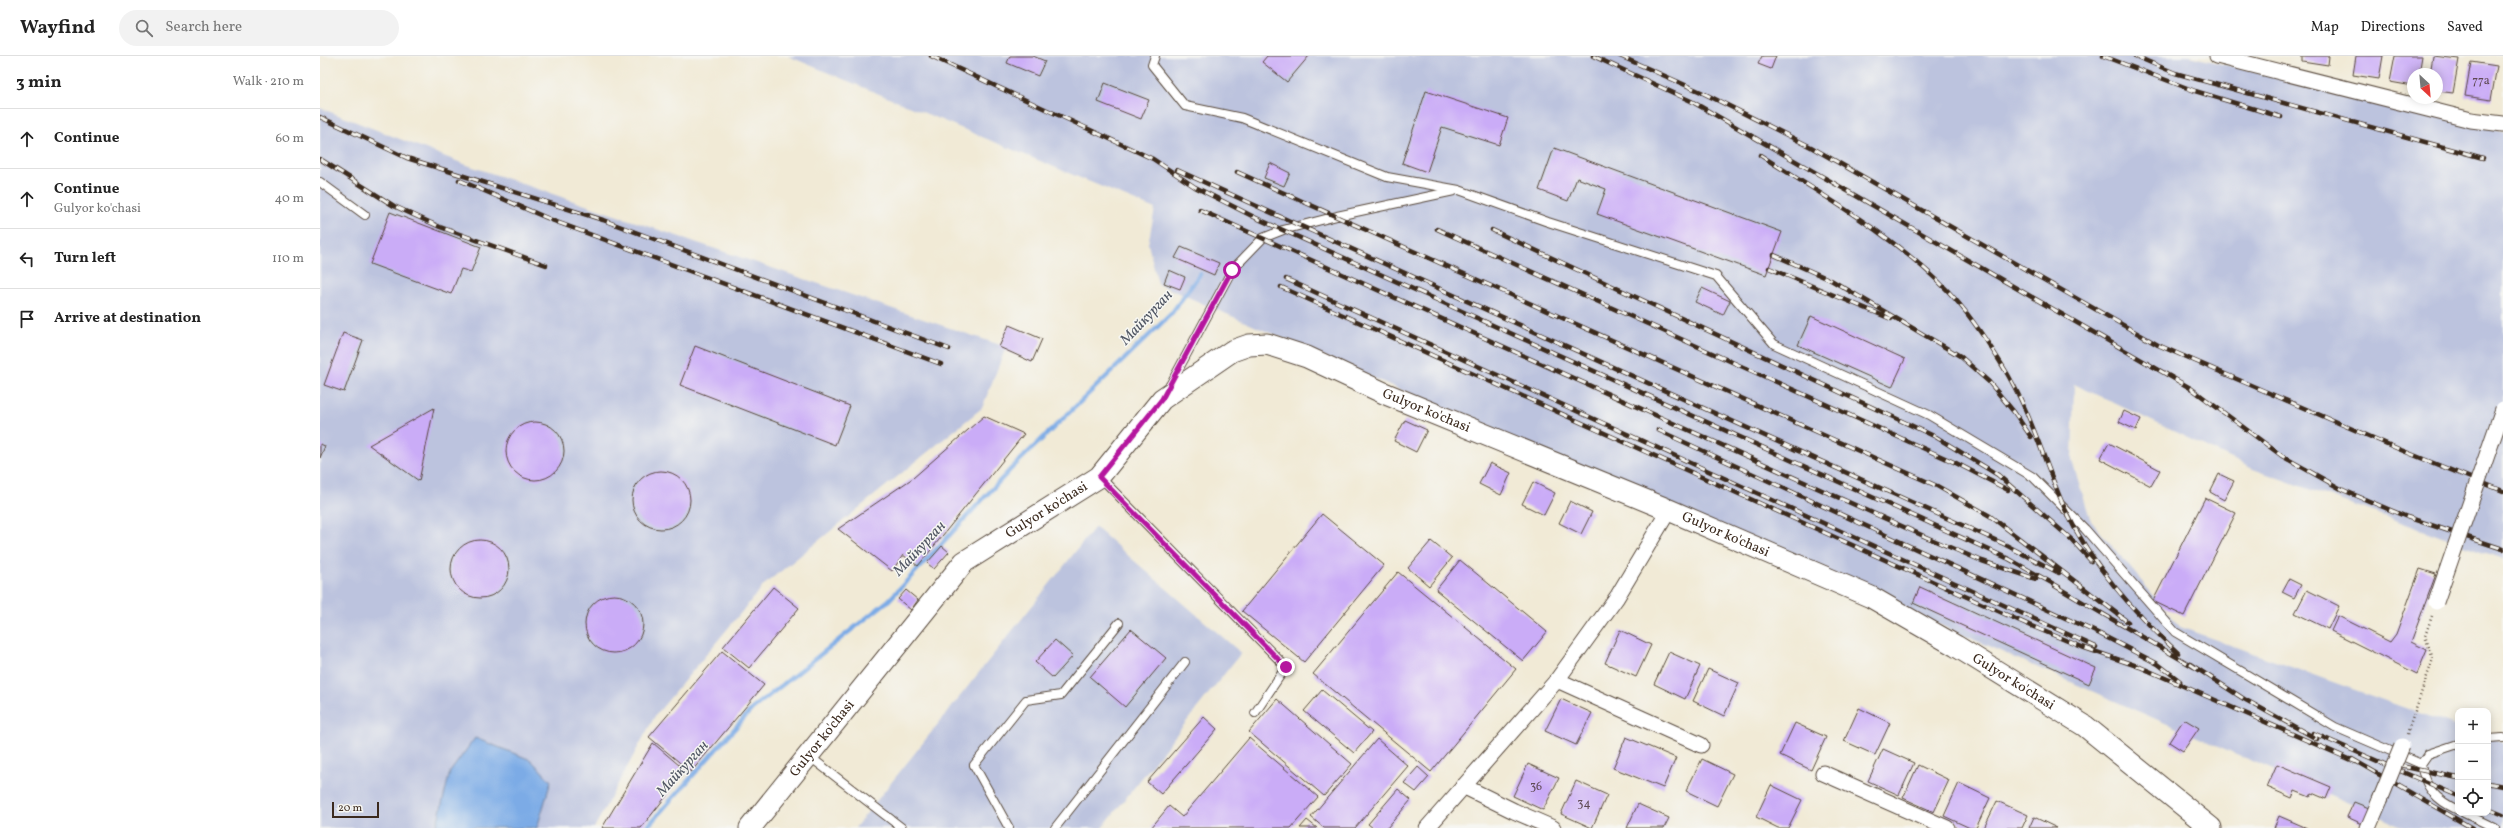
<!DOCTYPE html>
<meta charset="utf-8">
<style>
:root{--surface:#fff;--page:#f2f2f2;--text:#222;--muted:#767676;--line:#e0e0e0}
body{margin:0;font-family:Vollkorn,serif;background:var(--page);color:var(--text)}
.controls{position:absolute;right:12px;bottom:12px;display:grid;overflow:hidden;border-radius:8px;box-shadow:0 2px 10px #0003}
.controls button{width:36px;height:36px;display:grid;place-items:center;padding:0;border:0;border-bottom:1px solid var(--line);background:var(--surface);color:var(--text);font:20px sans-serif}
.compass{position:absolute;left:2087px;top:12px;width:36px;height:36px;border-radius:50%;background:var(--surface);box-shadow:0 2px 10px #0003;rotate:154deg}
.scale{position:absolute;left:12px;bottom:10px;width:47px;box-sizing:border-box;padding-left:4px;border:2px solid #3b2a1e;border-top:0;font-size:11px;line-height:14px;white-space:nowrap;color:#3b2a1e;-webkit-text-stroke:3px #f6f6f2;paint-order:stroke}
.stop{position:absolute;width:12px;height:12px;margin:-9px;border:3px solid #b5179e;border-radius:50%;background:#fff}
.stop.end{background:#b5179e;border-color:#fff;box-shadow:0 1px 4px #0008}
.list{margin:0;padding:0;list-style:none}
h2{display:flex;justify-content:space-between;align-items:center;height:52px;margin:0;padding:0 16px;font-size:17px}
h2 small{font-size:13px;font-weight:400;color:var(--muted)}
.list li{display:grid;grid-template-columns:26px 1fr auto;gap:12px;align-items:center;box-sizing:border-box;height:60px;padding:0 16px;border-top:1px solid var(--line)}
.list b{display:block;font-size:15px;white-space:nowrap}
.list p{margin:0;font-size:13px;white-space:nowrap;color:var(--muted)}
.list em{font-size:13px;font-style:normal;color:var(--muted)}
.icon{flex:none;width:22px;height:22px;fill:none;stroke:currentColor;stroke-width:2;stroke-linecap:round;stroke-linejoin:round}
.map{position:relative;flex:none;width:2183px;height:772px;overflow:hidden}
header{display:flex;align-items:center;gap:24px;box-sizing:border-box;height:56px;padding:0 20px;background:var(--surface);border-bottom:1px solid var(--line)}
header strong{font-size:19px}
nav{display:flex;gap:22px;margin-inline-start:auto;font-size:14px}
.search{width:280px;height:36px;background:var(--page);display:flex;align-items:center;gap:10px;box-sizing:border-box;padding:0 14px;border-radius:22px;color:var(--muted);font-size:15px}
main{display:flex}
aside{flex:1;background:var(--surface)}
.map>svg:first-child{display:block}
</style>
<header>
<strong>Wayfind</strong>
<div class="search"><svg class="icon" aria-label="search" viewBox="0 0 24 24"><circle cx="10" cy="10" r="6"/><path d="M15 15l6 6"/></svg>Search here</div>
<nav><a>Map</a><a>Directions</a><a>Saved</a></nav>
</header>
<main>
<aside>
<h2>3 min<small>Walk · 210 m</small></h2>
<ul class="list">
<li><svg class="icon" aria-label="ahead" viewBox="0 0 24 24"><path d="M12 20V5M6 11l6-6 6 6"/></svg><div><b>Continue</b></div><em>60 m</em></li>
<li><svg class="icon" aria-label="ahead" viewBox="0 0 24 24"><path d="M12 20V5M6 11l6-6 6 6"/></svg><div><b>Continue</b><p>Gulyor ko'chasi</p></div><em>40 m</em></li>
<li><svg class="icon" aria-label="left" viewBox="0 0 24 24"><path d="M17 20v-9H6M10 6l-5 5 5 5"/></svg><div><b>Turn left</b></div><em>110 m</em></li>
<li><svg class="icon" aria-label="arrive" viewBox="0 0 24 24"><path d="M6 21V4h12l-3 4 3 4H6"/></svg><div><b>Arrive at destination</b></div></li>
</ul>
</aside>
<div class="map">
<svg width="2183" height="772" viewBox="0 0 2183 772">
<rect width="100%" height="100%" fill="#f6f6f2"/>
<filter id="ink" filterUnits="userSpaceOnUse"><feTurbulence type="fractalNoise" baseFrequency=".025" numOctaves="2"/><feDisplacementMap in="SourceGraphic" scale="8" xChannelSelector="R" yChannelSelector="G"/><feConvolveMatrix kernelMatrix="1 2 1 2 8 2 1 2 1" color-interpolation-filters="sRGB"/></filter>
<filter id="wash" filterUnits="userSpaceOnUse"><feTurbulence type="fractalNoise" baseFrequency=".012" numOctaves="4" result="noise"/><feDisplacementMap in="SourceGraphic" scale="16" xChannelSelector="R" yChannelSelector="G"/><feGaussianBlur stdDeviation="0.9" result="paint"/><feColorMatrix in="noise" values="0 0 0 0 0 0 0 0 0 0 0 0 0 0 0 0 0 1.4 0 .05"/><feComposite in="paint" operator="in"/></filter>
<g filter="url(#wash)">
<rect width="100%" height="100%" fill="#f1ead6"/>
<!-- industrial -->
<path fill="#bcc3de" d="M468,0H1869L2183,76V503L1933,413L1754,328L1752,405L1771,465L1860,571L2138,671V757H2168V682L2183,687V772H2086L838,228L828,188L835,153Z
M0,52L144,108L686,291L662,352L444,529L335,660L274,772H0Z
M775,471L921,597L782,772H535Z"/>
<!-- water -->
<path fill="#7babe6" stroke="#5b6a82" d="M155,682L211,704L231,725L217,772H116L130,716Z"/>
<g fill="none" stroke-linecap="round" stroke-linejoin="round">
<!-- stream -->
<path stroke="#7babe6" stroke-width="4.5" d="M326,772L432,653L569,544L691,413L851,258L880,218"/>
</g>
<g id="blocks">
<!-- building -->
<path fill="#caacf7" d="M690,0H713L725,5L718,20L687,7Z
M947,0H989L967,26L942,6Z
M1442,0H1456L1451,13L1438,8Z
M1982,0H2009L2008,9L1982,5Z
M2036,0H2063L2059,23L2033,19Z
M2075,0H2102L2099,18H2093V30L2070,26Z
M2113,0L2139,3L2133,37L2117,35V18H2110Z
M2151,6L2177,10L2171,44L2145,40Z
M785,27L829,44L821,63L778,46Z
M1106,35L1188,62L1179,89L1122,71L1107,116L1082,107Z
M1234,92L1462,176L1446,219L1277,158L1286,133L1257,122L1248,145L1219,134Z
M950,107L970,117L964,130L944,122Z
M70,156L161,191L151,216L141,213L131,238L50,208Z
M861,191L899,207L894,219L855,202Z
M849,214L865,221L860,233L844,227Z
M1382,232L1410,245L1403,259L1375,246Z
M1491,260L1585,303L1572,331L1478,289Z
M689,269L722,283L712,306L679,291Z
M23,277L43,284L24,336L4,329Z
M375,290L530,350L515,389L360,329Z
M114,352L99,425L49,389Z
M1804,355L1821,363L1816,374L1799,366Z
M664,360L704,378L598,510L583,499L572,515L518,473L593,422Z
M1085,364L1107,374L1096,396L1074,385Z
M186 395a29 29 0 1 1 58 0a29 29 0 1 1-58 0Z
M1789,387L1840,414L1831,430L1780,403Z
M0,388L5,390L0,402Z
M1170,407L1191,417L1181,439L1159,428Z
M312 444a29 29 0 1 1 58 0a29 29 0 1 1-58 0Z
M1899,418L1914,425L1904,444L1890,436Z
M1213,426L1235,437L1224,459L1202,448Z
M1885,442L1916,457L1864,560L1833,545Z
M1250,445L1272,456L1261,478L1239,467Z
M1002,458L1064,509L984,606L922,555Z
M131 513a29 29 0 1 1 58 0a29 29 0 1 1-58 0Z
M1111,485L1132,502L1109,530L1088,512Z
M622,490L629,496L614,513L607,507Z
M1140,504L1227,576L1203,605L1116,534Z
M2100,513L2116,518L2091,586L2107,594L2097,618L2011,575L2018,560L2070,586L2076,578Z
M1078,516L1196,613L1111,716L993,618Z
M1969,523L1981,529L1974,542L1962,536Z
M453,531L479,552L429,612L403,591Z
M1600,531L1776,612L1769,628L1593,547Z
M586,534L598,544L591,554L578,543Z
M1987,534L2019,550L2008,573L1975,557Z
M265 568a29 29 0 1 1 58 0a29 29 0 1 1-58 0Z
M811,573L846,602L805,651L770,621Z
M1300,574L1331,589L1316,621L1285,607Z
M735,584L753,600L733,622L715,606Z
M402,595L444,629L371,716L329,681Z
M1349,596L1380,610L1365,643L1334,628Z
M1388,613L1419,627L1404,660L1373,645Z
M1002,634L1052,676L1034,697L984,655Z
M957,643L1032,708L1004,740L929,676Z
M1241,643L1272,657L1256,689L1225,675Z
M1539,652L1570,667L1555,699L1524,685Z
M884,661L897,673L841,738L827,726Z
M1864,663L1879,672L1863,695L1849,686Z
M1475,667L1506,681L1491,714L1460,699Z
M1306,681L1356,702L1343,732L1293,712Z
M929,682L998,741L971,772H831L849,750L862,761Z
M1057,683L1088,710L1035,772H1004L991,761Z
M333,687L366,715L321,772H282Z
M1563,693L1594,707L1579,739L1548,725Z
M1382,703L1413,718L1397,750L1366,735Z
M1208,708L1239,722L1223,754L1193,740Z
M1957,708L2011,731L2006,743L1992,737L1990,741L1975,735L1972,742L1947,731Z
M1598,709L1629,724L1614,756L1583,742Z
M1098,711L1109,721L1096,736L1084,727Z
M1256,725L1287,739L1272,772L1241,758Z
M1639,727L1670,742L1656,772H1650L1624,760Z
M1451,729L1482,744L1468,772H1458L1436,761Z
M1078,733L1091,744L1067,772H1053L1048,768Z
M1677,745L1708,759L1702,772H1664Z
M2034,746L2054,754L2047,770L2027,761Z
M1318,748L1349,762L1344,772H1307Z
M1959,760L1987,772H1954Z
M1714,761L1737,772H1709Z
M987,764L997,772H980Z"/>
</g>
</g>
<g filter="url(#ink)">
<use href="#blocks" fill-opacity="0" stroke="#56473a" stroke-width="1"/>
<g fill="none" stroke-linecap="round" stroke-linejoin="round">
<!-- lane casing -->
<g stroke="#56473a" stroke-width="10">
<path id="lane" d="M835,0L832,9L865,50L922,62L1067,121L1139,134L1228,166L1396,220L1454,288L1609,359L1713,421L1765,473L1855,576L2015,671L2101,708C2105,732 2116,744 2138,754
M0,126L45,159
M849,331L912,214L943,182L963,174L1017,160L1134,135
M780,421L966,611L935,657
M2168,683L2183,682
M489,700L582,772
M2101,708L2108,698L2138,688
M2144,757L2175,772
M689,772L654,709L706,644L741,639L799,567
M735,772L865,606"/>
</g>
<!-- street casing -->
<g stroke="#56473a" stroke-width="17">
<path id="street" d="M1897,0L2151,64L2183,68
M1237,624L1381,689
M1503,717L1627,772
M1143,730L1194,755L1233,772
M1107,772L1237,624L1297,541L1349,454
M2048,772L2060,744"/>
</g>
<!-- secondary casing -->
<g stroke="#56473a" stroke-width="23">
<g id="secondary">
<path id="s1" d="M430,772L644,506L779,421L842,343L912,295L929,289L947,288L987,301L1066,338L1349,454L1551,541L1636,590L1765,670L1891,772"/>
</g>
</g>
<!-- path -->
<path stroke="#56473a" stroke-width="2.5" stroke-dasharray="1 3" stroke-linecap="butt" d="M2087,678L2113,603L2105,580L2112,560"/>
<!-- lane -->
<use href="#lane" stroke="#fff" stroke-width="8"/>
<!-- street -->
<use href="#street" stroke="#fff" stroke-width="15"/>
<!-- secondary -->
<use href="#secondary" stroke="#fff" stroke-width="21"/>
<!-- rail casing -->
<g stroke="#3b2a1e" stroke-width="4.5">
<path id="rail" d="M611,0L833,103L875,131L934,161L1689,503L1739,531
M1273,0L1371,45L1872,333L1962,400L2023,434L2087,461L2183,493
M1300,0L1381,36L1491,91L1838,289L2081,394L2183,435
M1783,0L1875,35L1961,61
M1815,0L1855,17L2163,102
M0,61L87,102L283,164L629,293
M1440,99C1504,140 1573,179 1627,234C1648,256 1666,283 1682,309C1710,353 1724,406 1745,453C1771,509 1814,556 1858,597
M0,103L74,150L120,171L226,209
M857,114L1684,488L1739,517
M917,116L1617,430L1670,460L1808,566
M139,124L234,165L621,308
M880,154L1606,481L1662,505L1716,523
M1117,173L1636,407L1688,434
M1172,174L1616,381L1678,419L1751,483L1771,505
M1454,199L1511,224L1640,300L1669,326L1694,356L1711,381
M1449,212L1571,263
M966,223L1776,591
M961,231L1709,569L1762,591L1820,611L2036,706
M1338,374L1780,578L1838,608L1860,625
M1735,530L1874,611
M1870,608L1924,643L1997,683
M1993,677L2138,740
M2032,703L2152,772
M2081,710L2138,722
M2168,727L2183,730
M2168,753L2183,759"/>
</g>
<!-- rail -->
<use href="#rail" stroke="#f6f6f2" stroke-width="3" stroke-dasharray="9" stroke-linecap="butt"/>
<!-- street-bridge casing -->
<g stroke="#56473a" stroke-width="17" stroke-linecap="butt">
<path id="street-bridge" d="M2116,546L2183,353
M2060,744L2082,690"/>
</g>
<!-- street-bridge -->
<use href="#street-bridge" stroke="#fff" stroke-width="15"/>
</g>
</g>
<g fill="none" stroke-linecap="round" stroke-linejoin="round" filter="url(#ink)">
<!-- route -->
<path stroke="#b5179e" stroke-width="5" d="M912,214L842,343L779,421L966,611"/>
</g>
<g text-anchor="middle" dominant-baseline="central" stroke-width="3" stroke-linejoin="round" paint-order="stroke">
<!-- number labels -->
<g font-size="12" fill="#5f4a54">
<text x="2161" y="25">77а</text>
<text x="1216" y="731">36</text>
<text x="1264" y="748">34</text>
</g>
<!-- street labels -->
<g font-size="14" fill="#3b2a1e" stroke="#f6f6f2">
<text stroke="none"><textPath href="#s1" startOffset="895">Gulyor ko'chasi</textPath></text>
<text stroke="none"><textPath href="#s1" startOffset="439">Gulyor ko'chasi</textPath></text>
<text stroke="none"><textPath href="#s1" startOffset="1219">Gulyor ko'chasi</textPath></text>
<text stroke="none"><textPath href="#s1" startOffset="1543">Gulyor ko'chasi</textPath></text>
<text stroke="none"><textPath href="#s1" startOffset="115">Gulyor ko'chasi</textPath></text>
</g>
<!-- water labels -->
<g font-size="15" font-style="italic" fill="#515764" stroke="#f6f6f2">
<text transform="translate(827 262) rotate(-47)">Майкурган</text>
<text transform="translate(600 493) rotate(-47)">Майкурган</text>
<text transform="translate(363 713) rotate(-48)">Майкурган</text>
</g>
</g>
</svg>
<div class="controls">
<button>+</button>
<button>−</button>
<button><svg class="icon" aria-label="locate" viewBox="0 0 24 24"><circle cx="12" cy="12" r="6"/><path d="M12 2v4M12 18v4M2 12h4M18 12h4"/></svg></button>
</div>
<svg class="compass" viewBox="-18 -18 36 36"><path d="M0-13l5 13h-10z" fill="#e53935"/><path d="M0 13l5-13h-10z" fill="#767676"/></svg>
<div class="scale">20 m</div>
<div class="stop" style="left:912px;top:214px"></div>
<div class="stop end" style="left:966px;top:611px"></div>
</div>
</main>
